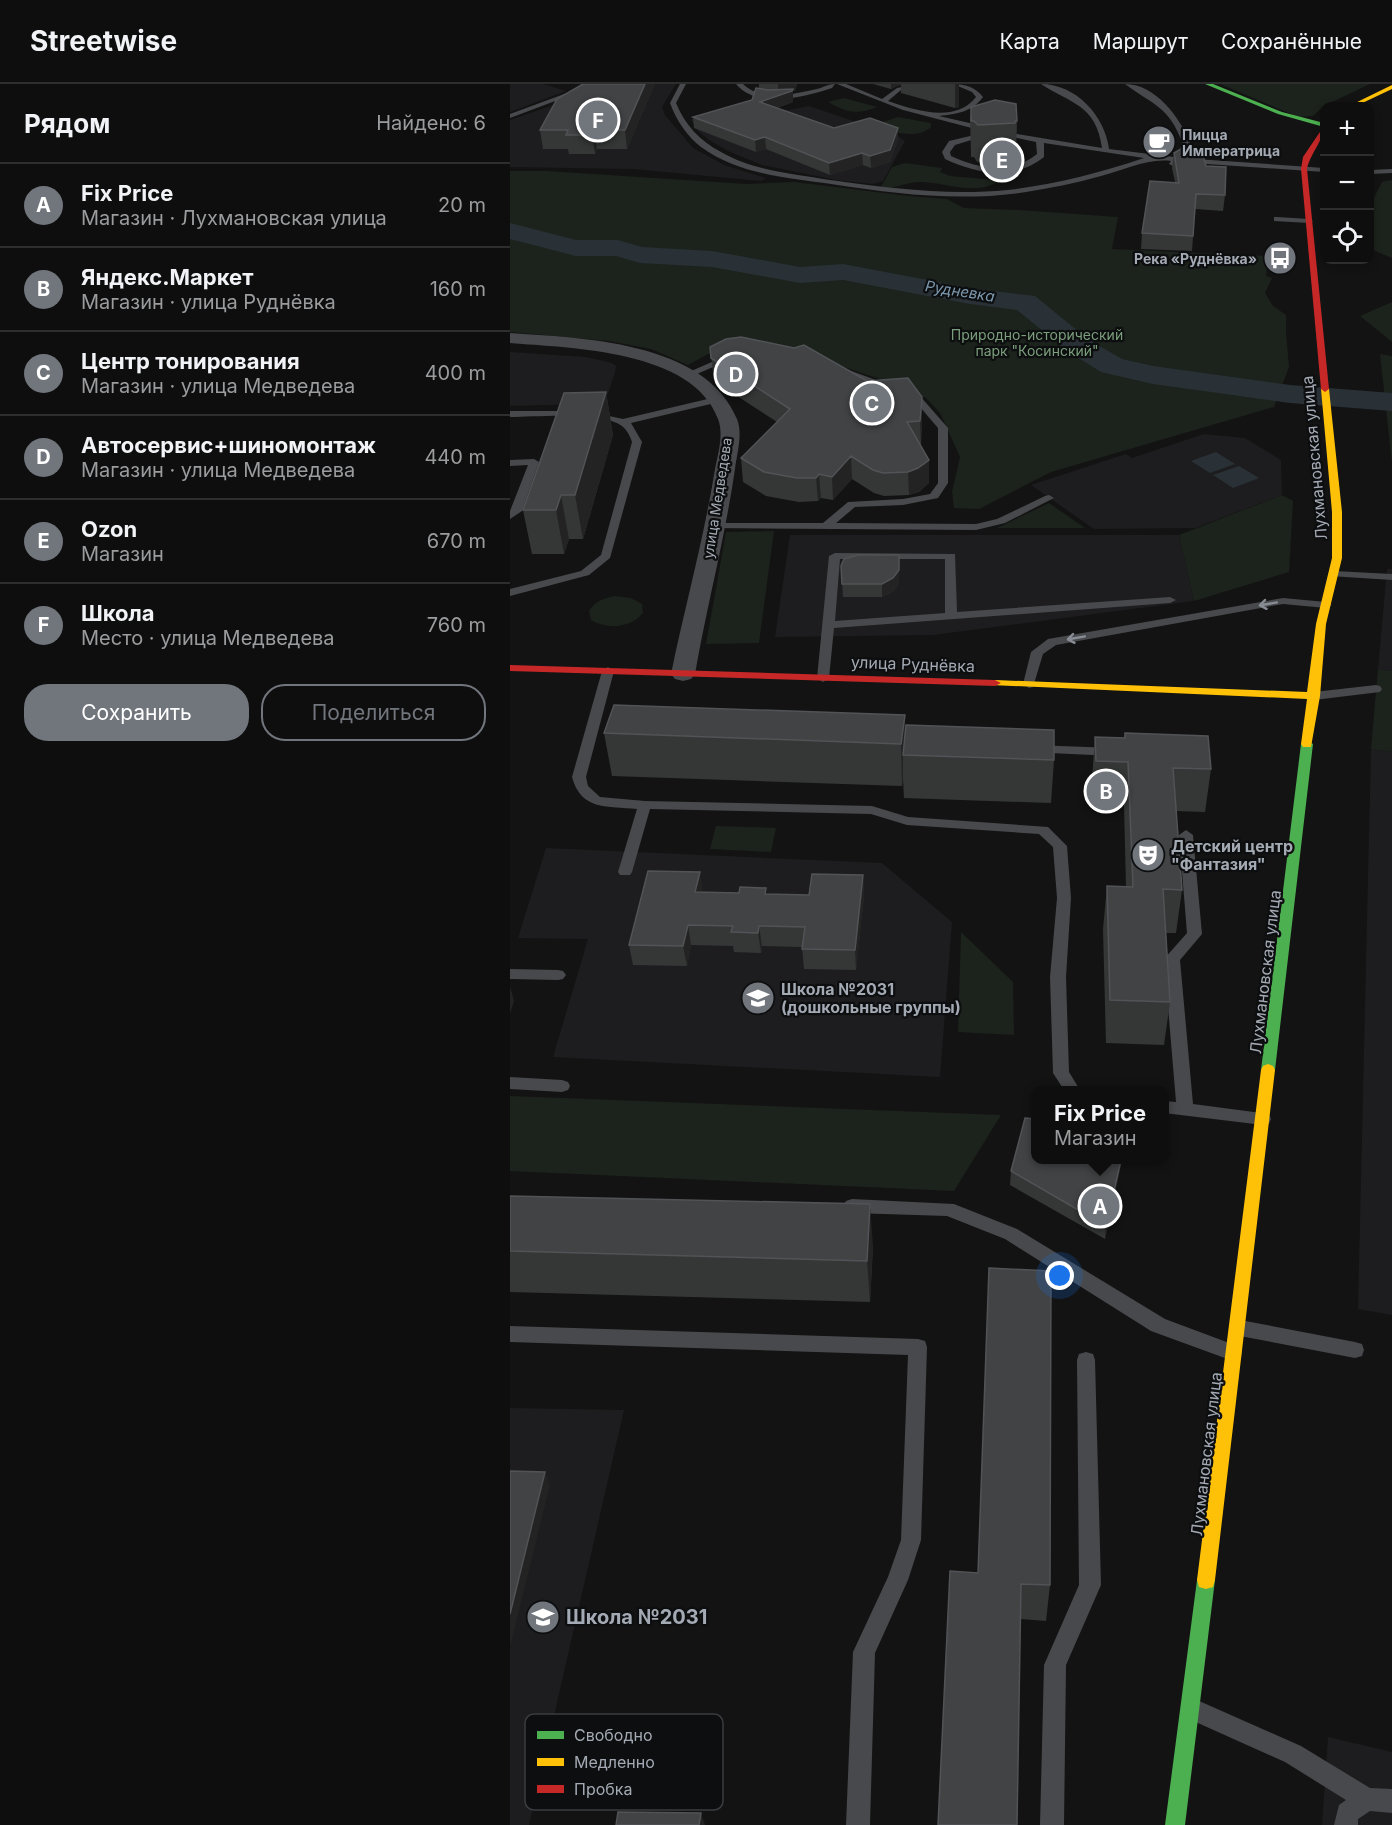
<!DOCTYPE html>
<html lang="ru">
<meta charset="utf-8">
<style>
:root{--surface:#0e0e0e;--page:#171717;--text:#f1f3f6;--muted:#9b9c9e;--line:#2e2e2e;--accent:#71757c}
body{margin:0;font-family:Inter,sans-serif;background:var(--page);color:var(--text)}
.controls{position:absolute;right:18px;top:18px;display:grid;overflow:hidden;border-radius:12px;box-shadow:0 3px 9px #0003}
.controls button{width:54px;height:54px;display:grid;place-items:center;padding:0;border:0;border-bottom:2px solid var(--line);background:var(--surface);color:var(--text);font:30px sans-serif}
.you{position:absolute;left:550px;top:1192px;width:21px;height:21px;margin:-15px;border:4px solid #fff;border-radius:50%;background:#1a73e8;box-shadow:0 0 0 9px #1a73e833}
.badge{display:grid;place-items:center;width:39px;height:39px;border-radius:50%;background:var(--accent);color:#fff;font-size:20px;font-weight:700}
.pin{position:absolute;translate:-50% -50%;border:3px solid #fff;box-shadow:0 2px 6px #0006}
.popup{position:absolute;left:521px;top:1002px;width:138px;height:78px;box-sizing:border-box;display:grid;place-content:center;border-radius:12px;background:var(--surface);filter:drop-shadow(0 2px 4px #0005);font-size:20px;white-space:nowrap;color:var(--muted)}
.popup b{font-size:22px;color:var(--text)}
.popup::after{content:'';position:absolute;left:50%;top:100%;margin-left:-12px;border:12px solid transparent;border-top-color:var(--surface)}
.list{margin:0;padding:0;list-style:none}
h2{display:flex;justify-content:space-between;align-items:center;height:78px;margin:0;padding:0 24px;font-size:26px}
h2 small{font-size:20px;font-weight:400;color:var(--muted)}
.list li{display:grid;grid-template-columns:39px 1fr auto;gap:18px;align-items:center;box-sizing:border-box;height:84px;padding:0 24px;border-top:2px solid var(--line)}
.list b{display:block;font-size:22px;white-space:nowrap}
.list p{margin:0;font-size:20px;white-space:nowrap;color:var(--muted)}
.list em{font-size:20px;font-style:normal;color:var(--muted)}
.actions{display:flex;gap:12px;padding:18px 24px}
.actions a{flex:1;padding:14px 0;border:2px solid var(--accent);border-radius:24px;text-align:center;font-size:21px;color:var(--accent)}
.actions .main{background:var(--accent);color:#fff}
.icon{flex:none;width:33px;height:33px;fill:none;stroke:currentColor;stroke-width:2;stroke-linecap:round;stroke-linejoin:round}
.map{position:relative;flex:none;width:882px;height:1741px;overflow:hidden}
header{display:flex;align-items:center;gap:36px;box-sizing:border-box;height:84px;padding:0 30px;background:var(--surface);border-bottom:2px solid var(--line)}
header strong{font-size:28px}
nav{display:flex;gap:33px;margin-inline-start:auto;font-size:21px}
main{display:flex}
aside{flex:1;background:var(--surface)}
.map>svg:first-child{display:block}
</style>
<header>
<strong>Streetwise</strong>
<nav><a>Карта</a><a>Маршрут</a><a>Сохранённые</a></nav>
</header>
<main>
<aside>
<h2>Рядом<small>Найдено: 6</small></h2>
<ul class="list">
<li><span class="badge">A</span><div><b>Fix Price</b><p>Магазин · Лухмановская улица</p></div><em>20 m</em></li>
<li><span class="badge">B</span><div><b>Яндекс.Маркет</b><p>Магазин · улица Руднёвка</p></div><em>160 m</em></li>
<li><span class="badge">C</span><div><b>Центр тонирования</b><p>Магазин · улица Медведева</p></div><em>400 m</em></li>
<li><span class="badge">D</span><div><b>Автосервис+шиномонтаж</b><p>Магазин · улица Медведева</p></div><em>440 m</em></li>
<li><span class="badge">E</span><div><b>Ozon</b><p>Магазин</p></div><em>670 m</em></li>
<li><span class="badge">F</span><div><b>Школа</b><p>Место · улица Медведева</p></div><em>760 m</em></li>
</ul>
<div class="actions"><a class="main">Сохранить</a><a>Поделиться</a></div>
</aside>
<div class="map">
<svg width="882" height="1741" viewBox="0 0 882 1741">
<rect width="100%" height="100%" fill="#131313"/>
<!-- built -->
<path fill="#1d1d1f" d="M0,0H33L56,7L0,28Z
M86,0H166L152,23L155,31L183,64L214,81L256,94L251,97L123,85L0,83V36L64,14Z
M299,22L388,52L395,57L373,97L363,100L326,96L252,81L218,67L199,56L188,47L181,36L186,32L249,26L274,27Z
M0,268L76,273L102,279L106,282L105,288L98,310L74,320L0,322Z
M694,350L735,354L771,376L772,411L685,444L584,445L521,401L616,370L622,374Z
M280,451H669L684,517L423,551L265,553Z
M877,485H882V587L868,585Z
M861,665L882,668V1231L848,1225Z
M36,764L372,779L442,838L430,993L43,973L78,855L8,854Z
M0,1324L114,1326L19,1741H0Z
M818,1653L882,1668V1741H812Z"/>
<!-- green -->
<path fill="#1c221c" d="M710,0H860L814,22L803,32L788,33Z
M334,14L367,23C346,31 338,29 318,18Z
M388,33L421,39V43C406,57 379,47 363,41Z
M395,79L432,84L430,88L440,92L486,96V99C462,111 437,99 412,98C397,97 385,106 371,103L382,83Z
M0,87H37L237,100L284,98L399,112L437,115L454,124L509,126L608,133L602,165L758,172L756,192L762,194L755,209L763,222L776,231V247L779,283L764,323L541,388L469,425L444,424L442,408L450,373L430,329L416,314L384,300L328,281L214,266L198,270L178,281L141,265L99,257L0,248Z
M882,96V174L860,165V121L872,98Z
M882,218V258L850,232Z
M870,270L882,272V379Z
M772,411L783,417L779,488L684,517L669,451Z
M539,419L575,444H487Z
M264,447L249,559L196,560L216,448Z
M105,512L121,514L132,520L133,529C121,544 97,546 81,536L79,527C85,517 94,514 105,512Z
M868,585L882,587V668L861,665Z
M206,742L266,744L261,768L200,765Z
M451,848L503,898L504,951L448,948Z
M0,1012L491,1031L444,1107L0,1087Z"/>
<!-- water -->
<path fill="#293136" d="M706,368L725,380L700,389L681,377Z
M729,382L749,394L723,404L703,391Z"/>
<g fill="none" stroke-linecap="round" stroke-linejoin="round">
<!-- river -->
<path fill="#293136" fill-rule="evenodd" d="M0,139L66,156H108L132,163L202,167L290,183L333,180L460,204L525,212L579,256L612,275L643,282L780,301L882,309V327L780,319L643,300L591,288L559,268L507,226L460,220L333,196L290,199L202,183L130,179L106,172H66L0,155Z"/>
<!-- lane -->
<path fill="#48494c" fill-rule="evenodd" d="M73,0H80L69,8L0,34V30L65,6Z
M170,0H176L166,19C175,41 190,57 211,68C244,87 284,90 320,96C379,104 438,112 497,106C543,101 589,89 634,74L534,59V73C504,97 467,90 435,75L432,68L439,57L477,48L393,26L327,0H336L372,15L387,4L407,0L391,6L378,17C404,26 445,40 466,13L462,8L443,0C455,0 465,3 473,13C462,28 447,30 429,32L507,50L592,64C586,20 561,20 531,0C566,0 595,32 599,65L664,73L673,60C658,21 644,22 615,0C646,0 670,34 681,60L671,74L814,84V88L668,78L663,82L659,80L661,77C637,74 615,86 591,92C566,99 541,104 516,108C450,118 386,110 321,100C277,94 228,90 191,63C177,52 166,36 160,19ZM484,49L526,58L527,70C501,91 469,85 441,72L440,68L445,61Z
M226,0H233C251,18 285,10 307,5C314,3 319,0 325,0L322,4C294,13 248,26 226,0Z
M882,85V89L860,90V86Z
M767,133L799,135L803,137L799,139L764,137V133Z
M218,271L226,273L180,293L172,291Z
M327,284H333L410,312L438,344V399L428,414L393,421L345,423L326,439L466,440L487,435L535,412L539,411L544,414L495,439L466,446L202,444L201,442L206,439H313L338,418L393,415L420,410L428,399V344L404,316L327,288Z
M206,313L209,314V318L121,339L132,358L100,474L79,491L0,512V505L71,487L91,471L122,358C120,352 117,346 112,342C91,327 27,333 0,333V327H76L113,335Z
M24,375L29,378L12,427L0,435V427L18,381L0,382V376Z
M325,469L445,470L447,528L660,513L666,516L660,519L324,544L319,594L313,598L307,594L319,472ZM330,475H435V529L325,537Z
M824,487L882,490V496L820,492L818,490Z
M773,514L816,518L822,521L816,524L773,520L546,561L533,570L523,603L519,604L513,600L521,568L538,555Z
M98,583L104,587L76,693L78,702L90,713L135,717L362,722L398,733L538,743L557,762L561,814L556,893L559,988L570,1006H554L543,989L540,893L547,814L543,763L529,750L397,741L361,730L140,725L122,788L120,791H110L108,788L127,725C98,722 71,727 62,693L92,587Z
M866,601L870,602L872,605L870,608L804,616L798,612L804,608Z
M523,661L604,664L611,668L604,672L518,668L516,665Z
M676,746L683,751L692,850L670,876L683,1020L759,1030L761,1035L759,1040L753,1041L654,1029V1017L666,1018L654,875L677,849L669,751Z
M0,885L48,886L53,887L56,891L53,895L48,896L0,895Z
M0,993L52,996L58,998L60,1002L58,1006L52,1008L0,1005Z
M342,1115L444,1120L507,1145L655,1235L730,1263L732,1269L730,1275L723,1277L641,1247L495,1155L437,1132L342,1129L336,1127L333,1122L336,1117Z
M730,1236L845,1258L852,1260L854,1266L852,1272L845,1274L730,1252L723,1250L721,1244L723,1238Z
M0,1242L408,1255L415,1257L417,1263L411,1456L398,1496L365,1569L360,1741H336L343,1568L378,1493L391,1456L398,1271L0,1258Z
M576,1268L583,1270L585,1276L591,1501L556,1581L554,1741H530L534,1581L569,1501L567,1276L569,1270Z
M687,1616L791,1662L860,1704L882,1705V1729L860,1727L848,1735V1741H824L829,1721L836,1716L775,1678L679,1635L676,1627L679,1619Z"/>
<!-- street -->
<path fill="#48494c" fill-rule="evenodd" d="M0,249C71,254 195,257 227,335C233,350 227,369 225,385C215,454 197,521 185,590L181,595L173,597L165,595L161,590C175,522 194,454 205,385C208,370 214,350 208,335C183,266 61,264 0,259Z"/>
<!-- fast -->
<path fill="#4caf50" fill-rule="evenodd" d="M695,0H703L772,28L814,39V43L768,30Z
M797,656L803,660L765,986L763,990H753L751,986L791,660Z
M696,1487L703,1489L705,1496L675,1741H655L687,1496L689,1489Z"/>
<!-- slow -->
<path fill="#ffc107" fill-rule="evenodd" d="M882,1V5L846,22H839Z
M815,302L819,305L832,428V474L816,540L810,612L801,663H793L791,660L797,615L481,601V597L485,596L797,608L806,540L822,474V428L811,305Z
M758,980L763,982L765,986L705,1496L703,1503L696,1505L689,1503L687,1496L751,986L753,982Z"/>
<!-- jam -->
<path fill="#c62828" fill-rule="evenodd" d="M814,42C815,54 800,70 797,85L819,305L815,308L811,305L791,85L793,73Z
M0,581L485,596L491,599L485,602L0,587Z"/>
</g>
<!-- wall -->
<path fill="#353737" d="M73,0H145L117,65H87L85,70H59L58,65H33L30,46Z
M249,0H287L285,7H283V18L267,24L324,44L388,56L380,78L361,84L353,81L320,91L256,65L246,68L184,44L183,33L242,16L249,5Z
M363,0H449V23L445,24L391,9V1L387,2L381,5Z
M460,32L507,37L506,73H504V76L467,78L464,73H461Z
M664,69L696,82L715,111L713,127L685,125L682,167L631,165L632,149L665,98L662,84Z
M200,263L412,335L411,360H410L419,399L409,408L399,411L374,412L364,409L342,395L323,416L311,414L308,417L289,418L256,412L233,398L231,374L267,338L204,297Z
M96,308L103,351L73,455H59L54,470H22L13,426Z
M389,471V499L384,507L372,513H333L331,482Z
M395,631V649L544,676L541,719L394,714L393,695L392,702L102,692L94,649Z
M615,649L701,685L695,728L666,727L672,806L666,849H656L660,918L654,961L596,959L593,845L597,802L616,803L614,721L582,720V696L585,653L614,654Z
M353,791L354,812L346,886L294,885L292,863L252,862L251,869L224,868L223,862L181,861L177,882L123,881L119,861L193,808L299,811Z
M525,1076H612L595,1155L500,1101L501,1087Z
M0,1112L363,1162L360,1218L0,1208Z
M440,1487L540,1501L536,1537L511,1535Z"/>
<!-- shaded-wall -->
<path fill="#232323" d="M135,0H145V1L117,65L115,46Z
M268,0H287L285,7H283V18L251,29L250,18L268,9Z
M381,0H391V1L387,2L381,5Z
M445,0H449V23L445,24Z
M388,44V56L380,78L361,84L360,72Z
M84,46L87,65L85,70L82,51Z
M255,53L256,65L246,68L245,56Z
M352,69L353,81L320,91L319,79Z
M96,308L103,351L73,455L65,411Z
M412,313V335L411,360L410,337Z
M341,372L342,395L323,416L322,393Z
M419,376V399L409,408L399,411L398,388Z
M309,390L311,414L308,417L306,394Z
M51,411L59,455L54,470L46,426Z
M389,486V499L384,507L372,513V500Z
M395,631L396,671H393V695L392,702L391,660Z
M190,788L193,808L188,828L185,808Z
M353,791L354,812L346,886L345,866Z
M178,841L181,861L177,882L173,862Z
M249,842L252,862L251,869L248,849Z
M0,902L4,917L0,930Z
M611,1076H612L595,1155L596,1142Z
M360,1120L363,1162L360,1218L357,1177Z
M35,1388L40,1401L0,1563V1530Z
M191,1729L195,1741H189Z"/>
<!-- building -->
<path fill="#414345" stroke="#515356" stroke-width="1.5" d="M73,0H135L115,46H84L82,51H56L58,46H30L47,15Z
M246,4L258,6L283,5L282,7L250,18L324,44L360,34L388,44L380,66L360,72L352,69L319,79L255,53L245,56L183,33L242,16Z
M485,16L506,20L507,37H505V39L468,41L464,37H461V23Z
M669,66L693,71L696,82L716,83L715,111L686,110L683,152L632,149L640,97L669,99L664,69Z
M231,253L284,264L294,261L357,297L398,294L412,313L410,337L397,338L419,376L408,384L398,388L373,389L363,386L341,372L322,393L309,390L306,394H287L254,388L231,374L280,325L201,274L200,263L216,255Z
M96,308L65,411H51L46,426H13L54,309Z
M348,471H389V486L383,494L372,500H332L331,482L334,475Z
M104,621L395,631L391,660L94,649Z
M396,641L544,646V676L393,671Z
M615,649L698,652L701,685L663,684L672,806L653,805L660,918L600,916L597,802L623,803L618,678L586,677L585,653L615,654Z
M138,787L190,788L185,808L229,809L230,803L256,804L255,810L299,811L302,790L353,791L345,866L292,865L295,843L249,842L248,849L221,848L223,842L178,841L173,862L119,861Z
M515,1034L525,1035V1076H611L596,1142L501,1087Z
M0,1112L360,1120L357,1177L0,1167Z
M479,1184L541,1187L540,1501L511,1500L507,1741H428L440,1487L468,1489Z
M0,1387L35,1388L0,1530Z
M108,1728L191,1729L189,1741H106Z"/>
<!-- one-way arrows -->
<defs><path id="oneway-shaft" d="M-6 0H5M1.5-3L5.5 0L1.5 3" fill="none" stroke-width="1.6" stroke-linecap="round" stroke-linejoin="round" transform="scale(1.5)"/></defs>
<g stroke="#888d95">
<use href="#oneway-shaft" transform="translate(758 520) rotate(170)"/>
<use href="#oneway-shaft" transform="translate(566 554) rotate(170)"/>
</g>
<!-- icons -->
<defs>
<g id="cafe-disc" transform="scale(1.725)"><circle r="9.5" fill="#71757c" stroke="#0d0e0f"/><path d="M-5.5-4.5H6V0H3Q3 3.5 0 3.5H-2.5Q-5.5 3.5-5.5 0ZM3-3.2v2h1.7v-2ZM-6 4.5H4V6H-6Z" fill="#fff"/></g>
<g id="bus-disc" transform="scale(1.725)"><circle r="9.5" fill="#71757c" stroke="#0d0e0f"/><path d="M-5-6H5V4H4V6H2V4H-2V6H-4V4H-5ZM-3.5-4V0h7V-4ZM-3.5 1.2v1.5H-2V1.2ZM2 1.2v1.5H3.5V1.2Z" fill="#fff"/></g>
<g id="theatre-disc" transform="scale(1.725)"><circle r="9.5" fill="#71757c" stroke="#0d0e0f"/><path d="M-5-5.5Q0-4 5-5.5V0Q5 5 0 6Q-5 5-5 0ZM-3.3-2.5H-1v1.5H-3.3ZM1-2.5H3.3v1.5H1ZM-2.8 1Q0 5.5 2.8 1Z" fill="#fff"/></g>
<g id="school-disc" transform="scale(1.725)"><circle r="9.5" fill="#71757c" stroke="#0d0e0f"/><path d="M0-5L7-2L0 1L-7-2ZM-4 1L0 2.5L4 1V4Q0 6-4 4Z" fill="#fff"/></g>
</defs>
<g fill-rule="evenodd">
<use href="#cafe-disc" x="649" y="58"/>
<use href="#bus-disc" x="770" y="174"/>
<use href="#theatre-disc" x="638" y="771"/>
<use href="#school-disc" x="248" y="914"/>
<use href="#school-disc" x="33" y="1533"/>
</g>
<g text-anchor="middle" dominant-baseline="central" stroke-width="4.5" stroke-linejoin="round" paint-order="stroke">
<!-- far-poi labels -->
<g font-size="14" font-weight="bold" fill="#a4aab4" stroke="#0d0e0f" text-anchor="start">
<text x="672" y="50">Пицца<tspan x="672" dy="16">Императрица</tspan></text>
<text x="747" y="174" text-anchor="end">Река «Руднёвка»</text>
</g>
<!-- far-park labels -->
<g font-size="14" fill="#7b9f7c" stroke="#0d0e0f">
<text x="527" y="250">Природно-исторический<tspan x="527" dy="16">парк "Косинский"</tspan></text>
</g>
<!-- far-street labels -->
<g font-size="14" fill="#a4aab4" stroke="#0d0e0f">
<text transform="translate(207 414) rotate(-81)">улица Медведева</text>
</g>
<!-- far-water labels -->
<g font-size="15" font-style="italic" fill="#7c99af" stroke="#0d0e0f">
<text transform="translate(450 207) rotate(9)">Рудневка</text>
</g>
<!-- street labels -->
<g font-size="16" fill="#a4aab4" stroke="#0d0e0f">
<text transform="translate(804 374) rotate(-95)">Лухмановская улица</text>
<text transform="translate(403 580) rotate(2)">улица Руднёвка</text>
<text transform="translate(755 888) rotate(-83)">Лухмановская улица</text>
<text transform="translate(696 1370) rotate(-83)">Лухмановская улица</text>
</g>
<!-- poi labels -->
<g font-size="16" font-weight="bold" fill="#a4aab4" stroke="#0d0e0f" text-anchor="start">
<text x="661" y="762">Детский центр<tspan x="661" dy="18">"Фантазия"</tspan></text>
<text x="271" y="905">Школа №2031<tspan x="271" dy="18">(дошкольные группы)</tspan></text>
</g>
<!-- near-poi labels -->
<g font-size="20" font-weight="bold" fill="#a4aab4" stroke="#0d0e0f" text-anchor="start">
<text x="56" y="1533">Школа №2031</text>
</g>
</g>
<!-- legend -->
<rect x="15" y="1630" width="198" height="96" rx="9" fill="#0d0e0f" stroke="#3a3d41" stroke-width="1.5"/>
<rect x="27" y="1647" width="27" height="8" fill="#4caf50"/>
<rect x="27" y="1674" width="27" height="8" fill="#ffc107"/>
<rect x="27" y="1701" width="27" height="8" fill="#c62828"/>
<g font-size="16" fill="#a4aab4">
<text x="64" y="1657">Свободно</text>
<text x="64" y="1684">Медленно</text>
<text x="64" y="1711">Пробка</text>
</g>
</svg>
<div class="controls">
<button>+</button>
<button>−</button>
<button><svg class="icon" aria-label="locate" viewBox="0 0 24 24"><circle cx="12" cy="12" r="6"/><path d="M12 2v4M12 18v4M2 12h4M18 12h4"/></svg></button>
</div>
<div class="you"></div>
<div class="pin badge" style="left:590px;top:1122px">A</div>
<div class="popup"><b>Fix Price</b>Магазин</div>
<div class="pin badge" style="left:596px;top:707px">B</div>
<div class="pin badge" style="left:362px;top:319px">C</div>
<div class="pin badge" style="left:226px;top:290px">D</div>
<div class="pin badge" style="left:492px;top:76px">E</div>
<div class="pin badge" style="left:88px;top:36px">F</div>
</div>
</main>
